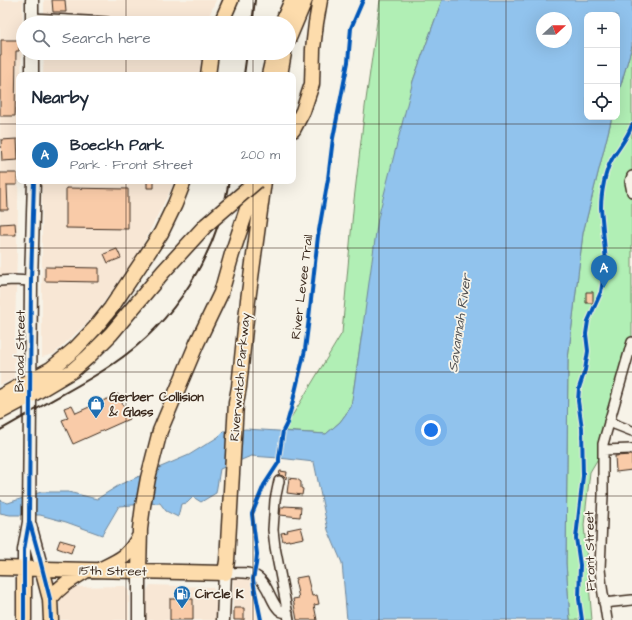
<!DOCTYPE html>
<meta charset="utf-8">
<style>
:root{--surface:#fff;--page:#f6f6f7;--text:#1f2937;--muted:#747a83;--line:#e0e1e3;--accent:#1f6fb2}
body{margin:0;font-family:"Architects Daughter",sans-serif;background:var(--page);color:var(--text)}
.controls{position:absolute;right:12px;top:12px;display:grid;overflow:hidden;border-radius:8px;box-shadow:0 4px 16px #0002}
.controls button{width:36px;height:36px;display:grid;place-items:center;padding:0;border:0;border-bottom:1px solid var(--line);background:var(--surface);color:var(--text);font:20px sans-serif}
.compass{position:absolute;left:536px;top:12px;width:36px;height:36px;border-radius:50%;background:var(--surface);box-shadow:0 4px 16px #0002;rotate:69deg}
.you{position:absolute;left:431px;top:430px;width:14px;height:14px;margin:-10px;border:3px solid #fff;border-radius:50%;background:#1a73e8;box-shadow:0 0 0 6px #1a73e833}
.badge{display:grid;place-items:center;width:26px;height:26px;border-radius:50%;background:var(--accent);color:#fff;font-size:13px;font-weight:700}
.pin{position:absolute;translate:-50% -33px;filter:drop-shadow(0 1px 2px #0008)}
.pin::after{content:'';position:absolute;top:21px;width:14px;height:12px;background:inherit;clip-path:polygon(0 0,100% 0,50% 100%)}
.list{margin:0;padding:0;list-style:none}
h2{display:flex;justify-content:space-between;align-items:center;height:52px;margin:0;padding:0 16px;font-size:17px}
h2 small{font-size:13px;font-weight:400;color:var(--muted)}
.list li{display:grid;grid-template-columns:26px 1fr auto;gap:12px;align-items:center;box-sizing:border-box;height:60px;padding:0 16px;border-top:1px solid var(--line)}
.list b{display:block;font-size:15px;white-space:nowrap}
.list p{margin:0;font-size:13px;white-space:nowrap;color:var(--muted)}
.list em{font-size:13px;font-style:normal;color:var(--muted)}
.icon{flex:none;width:22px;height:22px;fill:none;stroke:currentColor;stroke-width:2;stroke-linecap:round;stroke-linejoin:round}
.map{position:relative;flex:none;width:632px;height:620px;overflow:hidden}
.search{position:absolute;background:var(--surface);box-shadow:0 4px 16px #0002;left:16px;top:16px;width:280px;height:44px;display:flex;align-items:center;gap:10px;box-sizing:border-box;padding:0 14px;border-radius:22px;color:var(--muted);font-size:15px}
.panel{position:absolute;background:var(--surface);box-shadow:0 4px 16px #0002;left:16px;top:72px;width:280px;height:112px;border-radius:8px}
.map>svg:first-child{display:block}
</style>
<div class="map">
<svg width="632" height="620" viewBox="0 0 632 620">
<rect width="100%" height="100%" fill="#f7f3e8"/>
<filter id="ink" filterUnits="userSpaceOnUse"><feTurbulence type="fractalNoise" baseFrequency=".025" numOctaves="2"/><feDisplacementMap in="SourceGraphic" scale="8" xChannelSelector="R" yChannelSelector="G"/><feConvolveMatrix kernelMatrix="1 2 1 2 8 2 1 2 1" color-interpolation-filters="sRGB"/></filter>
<g filter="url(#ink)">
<!-- built -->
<path fill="#f8e7d5" d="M0,0H23L21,75H19V161L14,379L0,385Z
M44,0H216L206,23H44Z
M44,53H202L199,75H43Z
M42,181H175L137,256L92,318L54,354L42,357Z
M233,578L251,579L255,606L258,620H233Z
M150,585L212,587L216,593V620H146V592Z
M125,586L129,591V620H60V597L71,587Z"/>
<!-- green -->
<path fill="#b1efb5" stroke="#768c6a" d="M380,0H442L413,81L362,333L351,407L340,422L326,434L283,431L342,333L354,200L365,107Z
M632,46V342L603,450L590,472L584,525L592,620H570L566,563L568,359L583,233L612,117H617V98Z"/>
<!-- water -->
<path fill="#91c3ed" stroke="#6f869a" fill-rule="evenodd" d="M442,0H632V46L617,98V15H587V117H612L583,233L568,359L566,563L570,620H347L342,563L328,530L314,462L279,458L251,456L220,469L216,493L201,502L193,497L187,503L181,504L178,517L166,511L160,503L119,506L102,535L66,522L40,515H10L0,513V500L8,503L41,492H68L97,499L121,484L189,455L218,437L224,431L246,429L326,434L340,422L351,407L362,333L378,218L413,81ZM542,18H566V42H542Z"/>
<!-- building -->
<path fill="#f9cba8" stroke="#3b2a1e" d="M52,0H65L66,12H53Z
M1,40H19V51H16L15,116H0V55H1Z
M17,139L18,160L2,161L1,140Z
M0,173H17V185H7L8,210H0Z
M147,181H154V188H147Z
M66,188L128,189V229L66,228Z
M15,223L16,235H0V224Z
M117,249L121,258L108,263L104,254Z
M45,267L99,268V282L45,281Z
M586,292H593V303H586Z
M118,394L129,419L73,444L62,420L68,418L64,408L72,405L76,413Z
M632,455V470L616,472L615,456Z
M280,471L287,472L286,479L283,476L279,475Z
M289,478L297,479L301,482V488L303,489L302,495L287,493Z
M284,506L301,507L300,517L280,515L281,507H284Z
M301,527L304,538L289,541V540L283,541L281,533L288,532L287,530Z
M60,540L74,544L71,553L57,548Z
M307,576L312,596L317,595L319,604L314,605L317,620H297L293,599L299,598L295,580H296V578Z
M170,599H193V620H170Z
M234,608H244V620H234Z"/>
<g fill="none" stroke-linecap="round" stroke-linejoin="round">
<!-- street casing -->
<g stroke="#3b2a1e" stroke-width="12">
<path id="street" d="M32,18L107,22L109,23
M632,176L630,182L632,192
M0,281L13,280L31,281
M609,422L632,431
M603,450L632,449
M279,481L275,500L273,530L275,547L289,620
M225,573C235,573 248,571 256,576C269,583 271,606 282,612C284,613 286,612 288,613
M604,603L632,600
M607,620L602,587L600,569L603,495V444L632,342"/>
</g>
<!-- secondary casing -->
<g stroke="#3b2a1e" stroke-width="15">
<path id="secondary" d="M32,0V23
M32,75V53
M30,525L42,569
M24,569V550L29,522L31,281L34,181
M139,620V571
M223,620L225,573"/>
</g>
<!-- primary casing -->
<g stroke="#3b2a1e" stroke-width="17">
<path id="primary" d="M221,23L231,0
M282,23L292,0
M289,38L305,0
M208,75L211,53
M269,75L274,53
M280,75L284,53
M293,130L303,111L312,84L313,49L316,23L320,0
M0,397L51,369L75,349L95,328L111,308L146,256L161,233L175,204L184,181
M0,412L30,396L72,371L88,357L111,334L163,272L206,225
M0,568L225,573L227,561L236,403L239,387L248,300L264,181
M24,569V620
M42,569L50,599L51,620
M101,569C122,559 128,557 140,535
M139,571L140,529L143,506L148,478L160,431L197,343L221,293L232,254L248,206L252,181
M50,599C61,585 72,579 87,570"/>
</g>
<!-- street -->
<use href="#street" stroke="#f7f3e8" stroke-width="9"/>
<!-- secondary -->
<use href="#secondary" stroke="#f7f3e8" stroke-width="12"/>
<!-- primary -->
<use href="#primary" stroke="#fddcac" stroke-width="14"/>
<!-- rail -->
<path stroke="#3b2a1e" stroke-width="2" d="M252,23L255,0
M244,75L247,53
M0,430C13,423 26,415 40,407C64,393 90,380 113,364C175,322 217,255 229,181"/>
<!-- primary-bridge casing -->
<g stroke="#3b2a1e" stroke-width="17" stroke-linecap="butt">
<path id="primary-bridge" d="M206,225L257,181"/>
</g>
<!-- primary-bridge -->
<use href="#primary-bridge" stroke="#fddcac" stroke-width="14"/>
<!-- cycleway casing -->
<g stroke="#f7f3e8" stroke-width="6">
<path id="cycleway" d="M30,523L38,552L50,599L51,620
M24,620V550L29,522L31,281L34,181
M261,620L254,586L253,579L256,564L257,554L252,514L264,485L279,462V458L283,431L287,423L291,409L305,350L309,318L318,236L328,179L333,138L348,62L351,28L363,0
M582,620L579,599L580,565L576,538L583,476L582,428L578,401L579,388L585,370L588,351L586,334L588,321L601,292L606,262L601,208C601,194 605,171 612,159C619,147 627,139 632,125"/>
</g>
<!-- cycleway -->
<use href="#cycleway" stroke="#0057b8" stroke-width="4"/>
</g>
</g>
<!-- grid -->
<path fill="none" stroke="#3b2a1e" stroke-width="1" stroke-opacity="0.55" d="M126,0V23M253,0V23M379,0V620M506,0V620M126,53V75M253,53V75M0,124H19M293,124H632M126,181V620M253,181V620M0,248H632M0,372H632M0,496H632"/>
<!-- icons -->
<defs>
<g id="shop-pin" transform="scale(0.9)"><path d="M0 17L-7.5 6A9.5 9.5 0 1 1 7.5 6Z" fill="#1f6fb2" stroke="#f7f3e8"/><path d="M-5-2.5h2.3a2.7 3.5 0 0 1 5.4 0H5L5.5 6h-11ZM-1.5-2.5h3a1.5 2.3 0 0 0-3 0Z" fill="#fff"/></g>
<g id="fuel-pin" transform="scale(0.9)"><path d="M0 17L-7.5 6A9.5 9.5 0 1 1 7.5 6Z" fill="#1f6fb2" stroke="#f7f3e8"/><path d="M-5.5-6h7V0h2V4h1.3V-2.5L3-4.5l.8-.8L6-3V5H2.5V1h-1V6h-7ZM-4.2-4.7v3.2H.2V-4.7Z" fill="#fff"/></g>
</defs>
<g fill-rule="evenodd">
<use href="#shop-pin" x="96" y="404"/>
<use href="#fuel-pin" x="182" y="594"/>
</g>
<g text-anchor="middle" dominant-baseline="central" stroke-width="3.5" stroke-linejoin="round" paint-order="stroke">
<!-- street labels -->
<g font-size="13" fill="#3b2a1e" stroke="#f7f3e8">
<text transform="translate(302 287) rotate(-83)">River Levee Trail</text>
<text transform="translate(20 351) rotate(-89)">Broad Street</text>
<text transform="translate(240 377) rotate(-85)">Riverwatch Parkway</text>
<text transform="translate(590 551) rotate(-91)">Front Street</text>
<text transform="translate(113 571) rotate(1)">15th Street</text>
</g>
<!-- poi labels -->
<g font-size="13" font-weight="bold" fill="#3b2a1e" stroke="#f7f3e8" text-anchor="start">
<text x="109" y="397">Gerber Collision<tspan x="109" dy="15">&amp; Glass</tspan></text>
<text x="195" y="594">Circle K</text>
</g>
<!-- water labels -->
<g font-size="14" font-style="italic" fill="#505052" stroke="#f7f3e8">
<text transform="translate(460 323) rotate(-82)">Savannah River</text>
</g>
</g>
</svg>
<div class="controls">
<button>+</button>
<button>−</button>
<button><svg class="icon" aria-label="locate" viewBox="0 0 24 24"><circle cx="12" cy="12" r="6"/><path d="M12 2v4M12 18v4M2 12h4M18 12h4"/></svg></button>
</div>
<svg class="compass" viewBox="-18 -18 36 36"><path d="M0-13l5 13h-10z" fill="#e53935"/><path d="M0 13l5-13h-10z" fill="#747a83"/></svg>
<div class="you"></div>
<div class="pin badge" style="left:604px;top:288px">A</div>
<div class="search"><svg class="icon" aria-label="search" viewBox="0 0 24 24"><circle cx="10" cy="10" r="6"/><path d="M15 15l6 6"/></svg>Search here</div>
<section class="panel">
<h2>Nearby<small></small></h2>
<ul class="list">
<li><span class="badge">A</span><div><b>Boeckh Park</b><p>Park · Front Street</p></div><em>200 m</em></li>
</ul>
</section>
</div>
